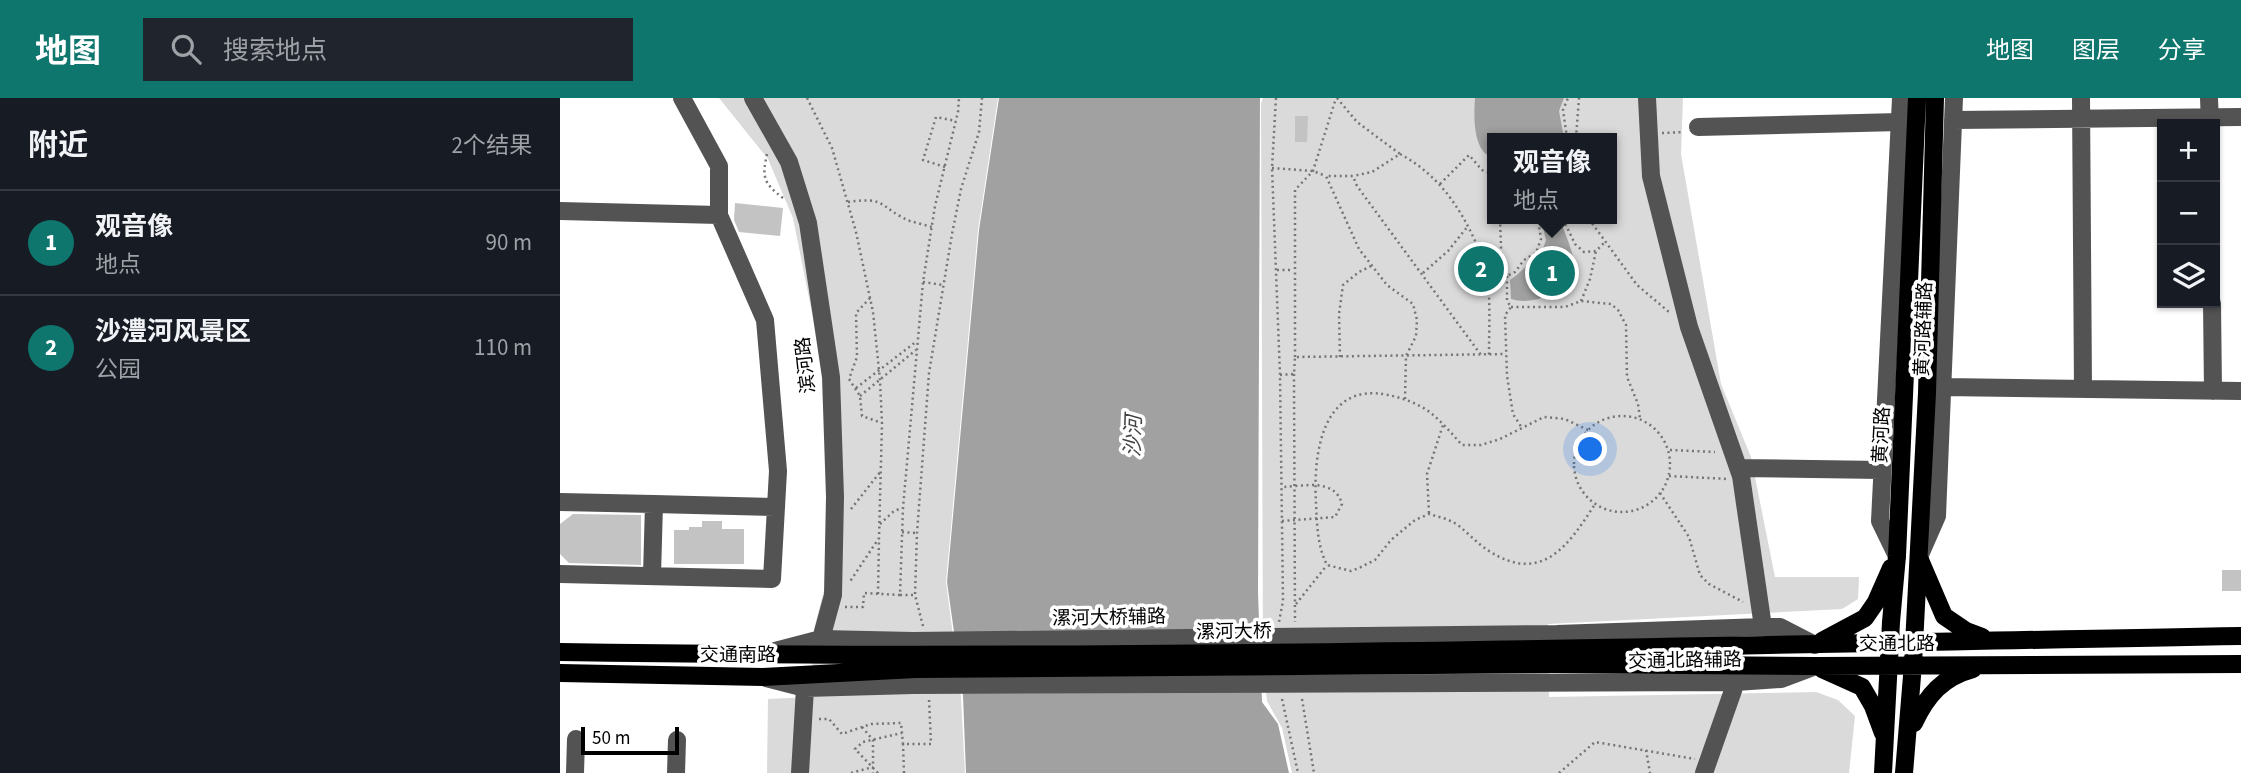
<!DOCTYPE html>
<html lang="zh">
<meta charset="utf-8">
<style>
:root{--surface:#171b24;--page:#20242c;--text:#f1f3f6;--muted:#9ea1a6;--line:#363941;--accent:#0f766e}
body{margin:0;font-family:"Source Sans 3","Noto Sans SC",sans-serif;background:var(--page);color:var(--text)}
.controls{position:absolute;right:21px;top:21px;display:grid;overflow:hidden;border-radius:0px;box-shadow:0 2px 5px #0004}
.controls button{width:63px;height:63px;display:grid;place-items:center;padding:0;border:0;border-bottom:2px solid var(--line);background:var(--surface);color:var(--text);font:35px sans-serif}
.scale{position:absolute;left:21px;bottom:18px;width:98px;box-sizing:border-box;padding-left:7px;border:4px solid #000;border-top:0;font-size:19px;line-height:24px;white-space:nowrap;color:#000;-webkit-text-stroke:5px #fff;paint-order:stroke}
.you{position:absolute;left:1031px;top:352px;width:24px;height:24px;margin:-18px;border:5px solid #fff;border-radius:50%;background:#1a73e8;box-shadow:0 0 0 10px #1a73e833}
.badge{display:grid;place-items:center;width:46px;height:46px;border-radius:50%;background:var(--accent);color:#fff;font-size:23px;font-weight:700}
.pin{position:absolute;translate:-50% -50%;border:4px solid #fff;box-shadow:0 2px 7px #0006}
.popup{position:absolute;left:927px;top:35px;width:130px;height:91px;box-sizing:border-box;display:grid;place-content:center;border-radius:0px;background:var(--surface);filter:drop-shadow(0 2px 5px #0005);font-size:23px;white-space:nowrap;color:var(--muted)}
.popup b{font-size:26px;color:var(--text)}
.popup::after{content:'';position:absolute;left:50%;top:100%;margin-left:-14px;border:14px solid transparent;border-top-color:var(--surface)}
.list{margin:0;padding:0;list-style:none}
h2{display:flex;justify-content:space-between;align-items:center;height:91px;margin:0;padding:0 28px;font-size:30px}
h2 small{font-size:23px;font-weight:400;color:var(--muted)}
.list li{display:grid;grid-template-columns:46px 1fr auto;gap:21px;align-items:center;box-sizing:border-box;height:105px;padding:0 28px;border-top:2px solid var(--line)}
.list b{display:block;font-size:26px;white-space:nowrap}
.list p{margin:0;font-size:23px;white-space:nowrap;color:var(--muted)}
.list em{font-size:23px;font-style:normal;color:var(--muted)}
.icon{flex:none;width:38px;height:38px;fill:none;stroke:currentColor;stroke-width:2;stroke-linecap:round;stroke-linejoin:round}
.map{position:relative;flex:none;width:1681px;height:675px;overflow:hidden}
header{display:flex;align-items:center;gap:42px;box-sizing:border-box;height:98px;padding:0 35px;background:var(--accent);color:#fff}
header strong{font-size:33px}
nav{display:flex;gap:38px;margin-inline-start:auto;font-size:24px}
.search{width:490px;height:63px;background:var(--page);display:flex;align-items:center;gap:18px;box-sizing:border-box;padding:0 24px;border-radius:0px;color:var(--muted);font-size:26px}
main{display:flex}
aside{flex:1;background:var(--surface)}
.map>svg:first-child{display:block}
</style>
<header>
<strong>地图</strong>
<div class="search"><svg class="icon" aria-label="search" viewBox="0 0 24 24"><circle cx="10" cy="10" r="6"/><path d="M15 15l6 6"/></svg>搜索地点</div>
<nav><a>地图</a><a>图层</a><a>分享</a></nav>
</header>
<main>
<aside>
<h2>附近<small>2个结果</small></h2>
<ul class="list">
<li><span class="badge">1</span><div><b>观音像</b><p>地点</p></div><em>90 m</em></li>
<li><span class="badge">2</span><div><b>沙澧河风景区</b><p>公园</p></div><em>110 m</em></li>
</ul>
</aside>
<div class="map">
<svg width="1681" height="675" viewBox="0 0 1681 675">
<rect width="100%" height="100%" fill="#fff"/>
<!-- green -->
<path fill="#dadada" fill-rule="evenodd" d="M159,0H438L418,132L386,484L401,599L405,675H207L208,601L251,599L254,531L268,477L264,275L233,120L208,61Z
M703,0H1123L1121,56L1161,286L1191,359L1215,479H1299L1298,501L1282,511L988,526L989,599L1256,594L1278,602L1295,618L1289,675H732L722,630L707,603L703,564L701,5ZM932,40H1052V121H932Z"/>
<!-- water -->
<path fill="#a1a1a1" d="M439,0H700L698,495L702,604L718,626L729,675H406L403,598L387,484L419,132Z
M915,0H1004L999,13L1004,40H932V61C932,60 923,54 923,53C913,40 914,15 915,0Z
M981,121H1000C1009,149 1032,185 989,198C976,202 964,205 951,201L950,182C962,174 969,163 981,156L986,142Z"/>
<!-- building -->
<path fill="#c3c3c3" d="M735,18H748L747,44H735Z
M175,105L223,110L220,138L179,134L174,122Z
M13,416L81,417V467L9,465L0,456V426Z
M142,423H162V431H184V466H114V432H129V429H142Z
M1662,472H1681V493H1662Z"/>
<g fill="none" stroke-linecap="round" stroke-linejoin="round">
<!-- path -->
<path stroke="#757575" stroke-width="2.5" stroke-dasharray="2 3.5" stroke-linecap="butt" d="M247,0L272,50L296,134L313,214L320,282L322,325L319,440L289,485
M716,0L712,70L720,277L723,503L719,524
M777,0L797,24L840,56L812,74L793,78
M1102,35L1124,34
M1007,40L1003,12L1008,0
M1016,40L1019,0
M207,56C202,79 203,85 223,100
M840,56C877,76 899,107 916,145C919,153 924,162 926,170C931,199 929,228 929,257
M385,69L363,62L376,19L396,23
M712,70L753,73L766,78
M880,86L909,57L922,72L932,76
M288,104C328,98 319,110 350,123C357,125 365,127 372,129
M940,121L942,177
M1003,121L1015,146L1024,154L1036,153L1044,145
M1029,121L1077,187L1109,214
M717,172H733
M863,175L888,153L908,128
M927,178H947L955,174L964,162L976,155L981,141L978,121
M947,178V203L951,209L945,217L947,278L953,316L962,330
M363,184L383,187
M310,200L296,215L297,259L289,281L300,298L302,318L322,325
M1021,203L1030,181L1036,153
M951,209H1005L1021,203L1051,206L1058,212L1066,227L1067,279L1078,306L1080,321
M735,259V92L753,73L776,0
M780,259L779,216L783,187L799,174L811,168
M734,276L735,524
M720,277L734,276L735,259L946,256
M296,290L357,243
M300,298L356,252
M845,301L846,258L856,238L857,222L853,206L827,187L799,151L766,78H793L797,88L921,257
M1014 366a48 48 0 1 1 96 0a48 48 0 1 1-96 0Z
M1028,332L1005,321L984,319L940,341L921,347H902C892,336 883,325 872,316C860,306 843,300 828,297C762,283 753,356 756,405C757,426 757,447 767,467L791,473L799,470L815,462L831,442L855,422L869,416C879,419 890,421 899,428C909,436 918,446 929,453C982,487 1009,447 1035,406
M1110,352L1155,354
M1109,378L1168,381
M1100,395L1129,439L1140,477L1149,486L1183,504
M291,411L321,373
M869,415L867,376L883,327
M722,423L775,419L782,406C775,380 744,388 723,389
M320,426L334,413L342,410
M342,434L356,435
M318,496L319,440
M340,497H354
M736,506L767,467
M285,509H303L304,495L340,497L343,410L363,184L375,108L398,14L399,0
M363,528L355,497L357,435L369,275L392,136L401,91L419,34L422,0
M722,601L738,675
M742,601L754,675
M259,621H269L282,636L311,626L341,625L343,646
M302,629L313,642V675
M1086,652L1090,675
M291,675L313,669
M318,675L295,651L303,644L342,635
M344,675L343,646H371L369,601
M999,675L1035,644L1135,661"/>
<!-- minor -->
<path stroke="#535353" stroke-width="18" d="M193,0L229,64L248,125L271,279L275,399L273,497L261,541
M1087,0L1091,78L1129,229L1181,378L1203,529
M1521,0L1523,291
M1649,0L1650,26
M1393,22L1681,19
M1138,29L1340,24
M0,113L159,117
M1652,205L1653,293
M1383,289L1681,293
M1178,370L1321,372
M0,404L94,406L92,478
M94,406L216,409
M1337,458L1320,423L1341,0
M1359,459L1377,418L1394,0
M0,476L212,481L218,373L205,222L159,117V68L122,0
M215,553L261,541L353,543L997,536L1203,529H1220L1255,547
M206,580L245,590L353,587L1176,584L1221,581L1253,569
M15,675L16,641
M116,675L117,642
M240,675L245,590
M1144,675L1176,584"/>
<!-- major -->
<path stroke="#000" stroke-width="18" d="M1360,462L1384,518L1406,533L1422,539
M1262,543L1305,520L1316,504L1331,470
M0,554C560,563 1121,548 1681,538
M1262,571L1302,589L1313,608L1323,635
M0,575L203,579L355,571L993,566L1256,568L1681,566
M1354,625C1367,597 1383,579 1413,571
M1323,675L1331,524L1337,458L1357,0
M1344,675L1353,566L1367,295L1375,0"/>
</g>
<g text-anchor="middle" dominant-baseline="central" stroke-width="7" stroke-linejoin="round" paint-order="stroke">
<!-- street labels -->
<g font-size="19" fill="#000" stroke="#fff">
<text transform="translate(1364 231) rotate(-88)">黄河路辅路</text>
<text transform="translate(246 267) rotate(-96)">滨河路</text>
<text transform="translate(1322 337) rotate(-87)">黄河路</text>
<text transform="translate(549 520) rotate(-1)">漯河大桥辅路</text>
<text transform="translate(674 534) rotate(-1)">漯河大桥</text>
<text x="1337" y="546">交通北路</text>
<text x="178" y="557">交通南路</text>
<text transform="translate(1125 563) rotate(-1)">交通北路辅路</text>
</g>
<!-- water labels -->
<g font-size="21" font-style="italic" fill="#424242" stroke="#fff">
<text transform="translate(573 338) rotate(-88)">沙河</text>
</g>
</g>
</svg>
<div class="controls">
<button>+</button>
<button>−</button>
<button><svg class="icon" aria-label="layers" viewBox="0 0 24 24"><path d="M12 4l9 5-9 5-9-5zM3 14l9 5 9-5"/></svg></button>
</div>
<div class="scale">50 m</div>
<div class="you"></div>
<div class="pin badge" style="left:992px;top:175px">1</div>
<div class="popup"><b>观音像</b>地点</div>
<div class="pin badge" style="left:921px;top:171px">2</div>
</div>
</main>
